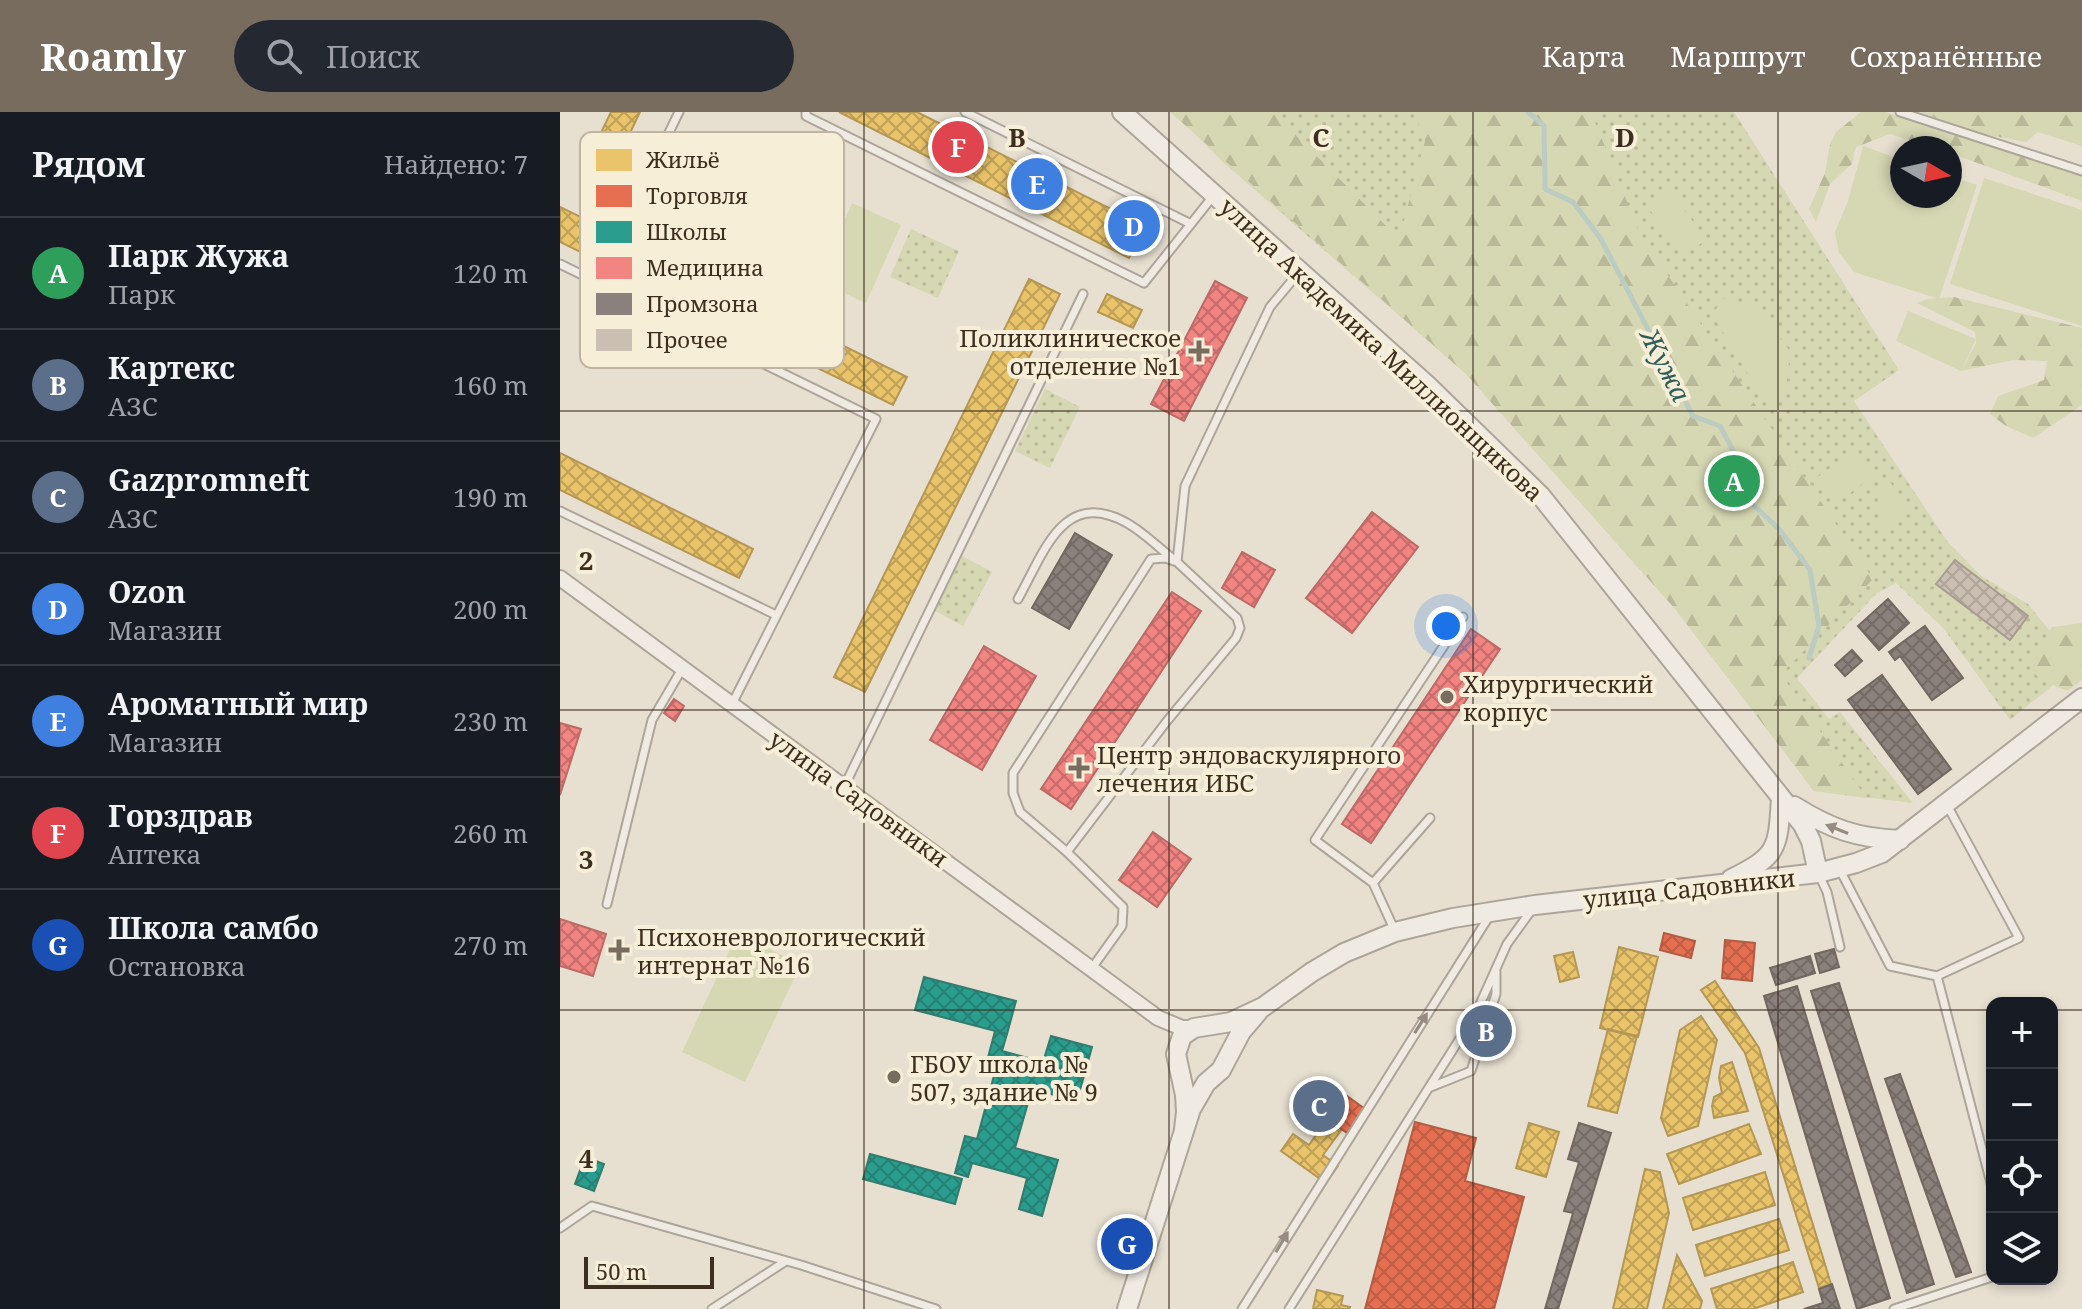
<!DOCTYPE html>
<html lang="ru">
<meta charset="utf-8">
<style>
:root{--surface:#171b24;--page:#242831;--text:#f1f3f6;--muted:#9ea1a6;--line:#363941;--accent:#786c5e}
body{margin:0;font-family:"Noto Serif",serif;background:var(--page);color:var(--text)}
.controls{position:absolute;right:24px;bottom:24px;display:grid;overflow:hidden;border-radius:16px;box-shadow:0 4px 12px #0003}
.controls button{width:72px;height:72px;display:grid;place-items:center;padding:0;border:0;border-bottom:2px solid var(--line);background:var(--surface);color:var(--text);font:40px sans-serif}
.compass{position:absolute;left:1330px;top:24px;width:72px;height:72px;border-radius:50%;background:var(--surface);box-shadow:0 4px 12px #0003;rotate:99deg}
.scale{position:absolute;left:24px;bottom:20px;width:130px;box-sizing:border-box;padding-left:8px;border:4px solid #3d2e20;border-top:0;font-size:22px;line-height:28px;white-space:nowrap;color:#3d2e20;-webkit-text-stroke:6px #f7eed8;paint-order:stroke}
.you{position:absolute;left:886px;top:514px;width:28px;height:28px;margin:-20px;border:6px solid #fff;border-radius:50%;background:#1a73e8;box-shadow:0 0 0 12px #1a73e833}
.badge{display:grid;place-items:center;width:52px;height:52px;border-radius:50%;background:var(--accent);color:#fff;font-size:26px;font-weight:700}
.pin{position:absolute;translate:-50% -50%;border:4px solid #fff;box-shadow:0 2px 8px #0006}
.list{margin:0;padding:0;list-style:none}
h2{display:flex;justify-content:space-between;align-items:center;height:104px;margin:0;padding:0 32px;font-size:34px}
h2 small{font-size:26px;font-weight:400;color:var(--muted)}
.list li{display:grid;grid-template-columns:52px 1fr auto;gap:24px;align-items:center;box-sizing:border-box;height:112px;padding:0 32px;border-top:2px solid var(--line)}
.list b{display:block;font-size:30px;white-space:nowrap}
.list p{margin:0;font-size:26px;white-space:nowrap;color:var(--muted)}
.list em{font-size:26px;font-style:normal;color:var(--muted)}
.icon{flex:none;width:44px;height:44px;fill:none;stroke:currentColor;stroke-width:2;stroke-linecap:round;stroke-linejoin:round}
.map{position:relative;flex:none;width:1522px;height:1197px;overflow:hidden}
header{display:flex;align-items:center;gap:48px;box-sizing:border-box;height:112px;padding:0 40px;background:var(--accent);color:#fff}
header strong{font-size:38px}
nav{display:flex;gap:44px;margin-inline-start:auto;font-size:28px}
.search{width:560px;height:72px;background:var(--page);display:flex;align-items:center;gap:20px;box-sizing:border-box;padding:0 28px;border-radius:44px;color:var(--muted);font-size:30px}
main{display:flex}
aside{flex:1;background:var(--surface)}
.map>svg:first-child{display:block}
</style>
<header>
<strong>Roamly</strong>
<div class="search"><svg class="icon" aria-label="search" viewBox="0 0 24 24"><circle cx="10" cy="10" r="6"/><path d="M15 15l6 6"/></svg>Поиск</div>
<nav><a>Карта</a><a>Маршрут</a><a>Сохранённые</a></nav>
</header>
<main>
<aside>
<h2>Рядом<small>Найдено: 7</small></h2>
<ul class="list">
<li><span class="badge" style="background:#2e9e5b">A</span><div><b>Парк Жужа</b><p>Парк</p></div><em>120 m</em></li>
<li><span class="badge" style="background:#5c6f8a">B</span><div><b>Картекс</b><p>АЗС</p></div><em>160 m</em></li>
<li><span class="badge" style="background:#5c6f8a">C</span><div><b>Gazpromneft</b><p>АЗС</p></div><em>190 m</em></li>
<li><span class="badge" style="background:#3f7fe0">D</span><div><b>Ozon</b><p>Магазин</p></div><em>200 m</em></li>
<li><span class="badge" style="background:#3f7fe0">E</span><div><b>Ароматный мир</b><p>Магазин</p></div><em>230 m</em></li>
<li><span class="badge" style="background:#e0444e">F</span><div><b>Горздрав</b><p>Аптека</p></div><em>260 m</em></li>
<li><span class="badge" style="background:#1a4fb4">G</span><div><b>Школа самбо</b><p>Остановка</p></div><em>270 m</em></li>
</ul>
</aside>
<div class="map">
<svg width="1522" height="1197" viewBox="0 0 1522 1197">
<defs>
<pattern id="grass-dots" width="8" height="8" patternUnits="userSpaceOnUse" patternTransform="scale(2)"><rect width="8" height="8" fill="#d6d7b3"/><path d="M2 2h.1M6 6h.1" fill="none" stroke="#b9b99a" stroke-width="1.8" stroke-linecap="round"/></pattern>
<pattern id="forest-firs" width="22" height="20" patternUnits="userSpaceOnUse" patternTransform="scale(2)"><rect width="22" height="20" fill="#d6d7b3"/><path d="M5 1l3.5 6h-7zM16 11l3.5 6h-7z" fill="#b9b99a"/></pattern>
<pattern id="homes-cross-hatch" width="8" height="8" patternUnits="userSpaceOnUse" patternTransform="scale(2)"><rect width="8" height="8" fill="#e9c46a"/><path d="M0 0l8 8M0 8l8-8" fill="none" stroke="#bea057"/></pattern>
<pattern id="shops-cross-hatch" width="8" height="8" patternUnits="userSpaceOnUse" patternTransform="scale(2)"><rect width="8" height="8" fill="#e76f51"/><path d="M0 0l8 8M0 8l8-8" fill="none" stroke="#bc5c43"/></pattern>
<pattern id="schools-cross-hatch" width="8" height="8" patternUnits="userSpaceOnUse" patternTransform="scale(2)"><rect width="8" height="8" fill="#2a9d8f"/><path d="M0 0l8 8M0 8l8-8" fill="none" stroke="#258074"/></pattern>
<pattern id="health-cross-hatch" width="8" height="8" patternUnits="userSpaceOnUse" patternTransform="scale(2)"><rect width="8" height="8" fill="#f28482"/><path d="M0 0l8 8M0 8l8-8" fill="none" stroke="#c56c6a"/></pattern>
<pattern id="industry-cross-hatch" width="8" height="8" patternUnits="userSpaceOnUse" patternTransform="scale(2)"><rect width="8" height="8" fill="#8a817c"/><path d="M0 0l8 8M0 8l8-8" fill="none" stroke="#726a65"/></pattern>
<pattern id="building-cross-hatch" width="8" height="8" patternUnits="userSpaceOnUse" patternTransform="scale(2)"><rect width="8" height="8" fill="#cbbfb2"/><path d="M0 0l8 8M0 8l8-8" fill="none" stroke="#afa499"/></pattern>
</defs>
<rect width="100%" height="100%" fill="#e7e0d1"/>
<!-- grass -->
<path fill="url(#grass-dots)" d="M613,0H1174L1339,258L1294,289L1387,429L1421,464L1468,492L1518,553L1450,608L1384,517L1336,471L1317,481L1237,566L1269,607L1280,600L1353,691L1254,679L1116,498L906,262L663,50Z
M351,117L399,139L378,186L330,165Z
M485,277L520,295L490,356L455,339Z
M402,444L432,460L403,514L373,498Z"/>
<!-- forest -->
<path fill="url(#forest-firs)" d="M610,0H713L839,127L865,29L854,0H1031L1080,122L1313,467L1221,562L1306,686L1254,679L1116,498L906,262Z
M1301,0H1325L1522,63V89L1390,41V36H1374L1330,22L1296,35L1292,52L1270,72L1256,110L1249,97L1265,61L1270,32L1276,20Z
M1360,0H1522V34L1478,20L1466,30L1412,20Z
M1394,185L1522,216V293L1473,326L1446,314L1430,302L1438,284L1484,268L1487,249L1453,248L1401,259L1416,231L1415,220L1357,191L1367,187Z
M1522,511V568L1508,579L1480,568L1471,554L1492,515Z"/>
<!-- garden -->
<path fill="#d6d7b3" d="M1303,34L1342,48V84H1390V64L1417,73L1379,187L1294,160L1279,141L1275,120L1288,89Z
M1424,66L1522,98V214L1390,172Z
M1111,79L1146,128L1122,145L1088,95Z
M292,91L341,113L306,191L257,169Z
M1162,186L1198,194L1230,240L1225,285L1216,289L1203,287L1153,204Z
M1348,199L1416,227L1401,259L1336,229Z
M1297,338L1314,364L1274,392L1256,366Z
M1328,367L1350,400L1320,419L1317,374Z
M177,822L241,852L185,970L122,940Z"/>
<!-- homes -->
<path fill="url(#homes-cross-hatch)" stroke="#b59754" stroke-width="2" d="M51,0H80L61,40L37,29Z
M279,0H357L585,114L569,146Z
M0,95L347,265L333,293L0,130Z
M469,167L500,182L305,580L274,565Z
M547,182L582,198L573,216L538,200Z
M0,341L193,437L179,466L0,378Z
M1059,835L1098,845L1078,925L1040,916Z
M1013,840L1019,865L1000,870L994,844Z
M1155,869L1199,936L1271,1172L1259,1176L1185,941L1141,878Z
M1141,904L1157,928L1138,1014L1108,1024L1101,1006L1120,918Z
M1048,917L1077,924L1057,1001L1028,994Z
M1172,950L1188,999L1154,1006L1152,994L1154,985L1162,981L1159,966L1161,954Z
M767,1007L782,1017L763,1043L778,1054L766,1071L721,1039L733,1022L749,1033Z
M969,1011L999,1020L986,1065L956,1056Z
M1189,1012L1201,1042L1119,1072L1107,1042Z
M1085,1057L1100,1060L1109,1101L1087,1197H1053Z
M1205,1060L1215,1093L1133,1118L1123,1086Z
M1219,1107L1229,1138L1145,1164L1136,1133Z
M1117,1143L1142,1189L1140,1197H1103Z
M1233,1150L1243,1180L1193,1197H1157L1151,1177Z
M757,1178L783,1184L781,1193L790,1195L789,1197H753Z"/>
<!-- shops -->
<path fill="url(#shops-cross-hatch)" stroke="#b45c42" stroke-width="2" d="M1104,821L1135,829L1131,846L1100,838Z
M1165,828L1195,831L1192,869L1162,866Z
M933,902L947,905L937,938L907,929L911,910Z
M769,971L805,997L787,1021L752,995Z
M855,1010L916,1026L905,1069L964,1085L934,1197H805Z"/>
<!-- schools -->
<path fill="url(#schools-cross-hatch)" stroke="#307c6e" stroke-width="2" d="M364,865L456,889L447,922L355,898Z
M435,919L447,922L442,939L483,950L491,924L532,935L517,989L472,977L455,1036L498,1048L482,1104L459,1097L467,1066L412,1051L408,1065L395,1061L405,1024L417,1027L436,956L426,953Z
M310,1042L402,1067L395,1092L303,1067Z
M25,1045L44,1052L34,1079L15,1072Z"/>
<!-- health -->
<path fill="url(#health-cross-hatch)" stroke="#bc6a65" stroke-width="2" d="M655,169L687,186L624,309L591,292Z
M812,400L858,435L792,521L746,486Z
M682,440L715,458L694,495L662,476Z
M612,480L641,499L511,697L481,677Z
M911,517L940,537L811,731L782,712Z
M424,534L476,564L422,658L370,628Z
M114,587L124,594L115,609L104,601Z
M0,611L21,617L0,683Z
M593,720L631,747L597,795L559,768Z
M0,807L46,822L33,864L0,854Z"/>
<!-- industry -->
<path fill="url(#industry-cross-hatch)" stroke="#736860" stroke-width="2" d="M515,421L552,443L509,517L472,496Z
M1328,487L1349,511L1319,538L1298,514Z
M1365,514L1403,566L1372,588L1340,544L1335,548L1329,540Z
M1292,538L1302,549L1285,564L1275,553Z
M1322,563L1391,657L1358,682L1288,588Z
M1274,837L1279,855L1260,861L1255,842Z
M1250,844L1255,861L1216,873L1210,856Z
M1279,871L1374,1172L1347,1181L1251,879Z
M1237,874L1330,1186L1297,1197L1204,884Z
M1340,962L1411,1160L1396,1165L1325,967Z
M1019,1011L1051,1021L998,1197H985L1013,1101L1004,1099L1019,1050L1008,1047Z
M1272,1172L1280,1197H1244L1263,1191L1259,1177Z"/>
<g fill="none" stroke-linecap="round" stroke-linejoin="round">
<!-- stream -->
<path stroke="#bcccc2" stroke-width="5" d="M968,0L984,14L985,77L1013,90L1041,127L1133,304L1160,314L1188,367L1190,390L1219,417L1250,458L1259,514L1249,546"/>
</g>
<!-- building -->
<path fill="url(#building-cross-hatch)" stroke="#a89c90" stroke-width="2" d="M1395,448L1468,504L1450,528L1376,472Z"/>
<g fill="none" stroke-linecap="round" stroke-linejoin="round">
<!-- service casing -->
<g stroke="#ada599" stroke-width="11">
<path id="service" d="M246,0V4L584,171L654,83
M405,0L631,112
M1340,0L1522,59
M97,45L119,0
M0,152L316,307L172,592
M0,399L216,503
M617,450L625,374L710,195L740,159
M458,487C484,441 503,375 567,411C583,420 598,435 612,446
M284,675L523,182
M507,740L607,609L676,526L680,516L677,506L617,450L605,446L591,447L453,661V681L460,700L507,740L563,795L562,814L532,856
M1280,758L1330,854L1377,864L1459,826L1387,693
M1259,763L1267,780L1280,835
M813,771L870,706
M47,792L92,608L122,557
M834,817L813,771L755,728L903,505
M1377,864L1432,1075
M871,975L911,959L936,882V859
M0,1116L32,1094L241,1153L376,1197
M152,1197L226,1149
M682,1197L930,803
M729,1197L916,901L947,832L973,796
M1334,1197L1432,1165"/>
</g>
<!-- minor casing -->
<g stroke="#ada599" stroke-width="18">
<path id="minor" d="M0,466L598,906L622,916H634"/>
</g>
<!-- tertiary casing -->
<g stroke="#ada599" stroke-width="22">
<path id="tertiary" d="M562,0L867,273L981,384L1243,713L1251,729L1258,761
M1234,694C1271,717 1296,726 1340,728
M1171,767C1218,744 1218,737 1221,686
M624,1017L626,1000L625,983L616,942L622,924L634,916L671,910L703,895L752,860L784,841L835,820L893,806L975,793L1258,761L1296,751L1322,741L1522,586
M567,1197L631,997L646,971L661,958L681,920L698,900"/>
</g>
<!-- service -->
<use href="#service" stroke="#efebe3" stroke-width="7"/>
<!-- minor -->
<use href="#minor" stroke="#efebe3" stroke-width="14"/>
<!-- tertiary -->
<use href="#tertiary" stroke="#efebe3" stroke-width="18"/>
</g>
<!-- one-way arrows -->
<defs><path id="oneway-solid" d="M-6-.8H1V-3.2L6.5 0L1 3.2V.8H-6Z" transform="scale(2)"/></defs>
<g fill="#968c82">
<use href="#oneway-solid" transform="translate(1277 717) rotate(-158)"/>
<use href="#oneway-solid" transform="translate(861 911) rotate(-58)"/>
<use href="#oneway-solid" transform="translate(722 1130) rotate(-59)"/>
</g>
<!-- grid -->
<path fill="none" stroke="#3d2e20" stroke-width="2" stroke-opacity="0.55" d="M304,0V1197M609,0V1197M913,0V1197M1218,0V1197M0,299H1522M0,598H1522M0,898H1432M1492,898H1522"/>
<!-- markers -->
<g fill="#786c5e" stroke="#f7eed8" stroke-width="3">
<path d="M635 227h8v8h8v8h-8v8h-8v-8h-8v-8h8z"/>
<circle cx="887" cy="585" r="8"/>
<path d="M515 644h8v8h8v8h-8v8h-8v-8h-8v-8h8z"/>
<path d="M55 826h8v8h8v8h-8v8h-8v-8h-8v-8h8z"/>
<circle cx="334" cy="965" r="8"/>
</g>
<g text-anchor="middle" dominant-baseline="central" stroke-width="8" stroke-linejoin="round" paint-order="stroke">
<!-- poi labels -->
<g font-size="24" fill="#3d2e20" stroke="#f7eed8" text-anchor="start">
<text x="621" y="225" text-anchor="end">Поликлиническое<tspan x="621" dy="28">отделение №1</tspan></text>
<text x="903" y="571">Хирургический<tspan x="903" dy="28">корпус</tspan></text>
<text x="537" y="642">Центр эндоваскулярного<tspan x="537" dy="28">лечения ИБС</tspan></text>
<text x="77" y="824">Психоневрологический<tspan x="77" dy="28">интернат №16</tspan></text>
<text x="350" y="951">ГБОУ школа №<tspan x="350" dy="28">507, здание № 9</tspan></text>
</g>
<!-- street labels -->
<g font-size="24" fill="#3d2e20" stroke="#f7eed8">
<text transform="translate(822 237) rotate(43)">улица Академика Миллионщикова</text>
<text transform="translate(299 686) rotate(36)">улица Садовники</text>
<text transform="translate(1129 776) rotate(-6)">улица Садовники</text>
</g>
<!-- water labels -->
<g font-size="26" font-style="italic" fill="#2f5d5a" stroke="#f7eed8">
<text transform="translate(1106 253) rotate(63)">Жужа</text>
</g>
</g>
<!-- legend -->
<rect x="20" y="20" width="264" height="236" rx="12" fill="#f7eed8" stroke="#bfb4a1" stroke-width="2"/>
<rect x="36" y="37" width="36" height="22" fill="#e9c46a"/>
<rect x="36" y="73" width="36" height="22" fill="#e76f51"/>
<rect x="36" y="109" width="36" height="22" fill="#2a9d8f"/>
<rect x="36" y="145" width="36" height="22" fill="#f28482"/>
<rect x="36" y="181" width="36" height="22" fill="#8a817c"/>
<rect x="36" y="217" width="36" height="22" fill="#cbbfb2"/>
<g font-size="22" fill="#3d2e20">
<text x="86" y="56">Жильё</text>
<text x="86" y="92">Торговля</text>
<text x="86" y="128">Школы</text>
<text x="86" y="164">Медицина</text>
<text x="86" y="200">Промзона</text>
<text x="86" y="236">Прочее</text>
</g>
<g font-size="26" text-anchor="middle" font-weight="bold" fill="#3d2e20" stroke="#f7eed8" stroke-width="8" stroke-linejoin="round" paint-order="stroke">
<text x="457" y="35">B</text>
<text x="761" y="35">C</text>
<text x="1065" y="35">D</text>
<text x="26" y="458">2</text>
<text x="26" y="757">3</text>
<text x="26" y="1056">4</text>
</g>
</svg>
<div class="controls">
<button>+</button>
<button>−</button>
<button><svg class="icon" aria-label="locate" viewBox="0 0 24 24"><circle cx="12" cy="12" r="6"/><path d="M12 2v4M12 18v4M2 12h4M18 12h4"/></svg></button>
<button><svg class="icon" aria-label="layers" viewBox="0 0 24 24"><path d="M12 4l9 5-9 5-9-5zM3 14l9 5 9-5"/></svg></button>
</div>
<svg class="compass" viewBox="-18 -18 36 36"><path d="M0-13l5 13h-10z" fill="#e53935"/><path d="M0 13l5-13h-10z" fill="#9ea1a6"/></svg>
<div class="scale">50 m</div>
<div class="you"></div>
<div class="pin badge" style="left:1174px;top:369px;background:#2e9e5b">A</div>
<div class="pin badge" style="left:926px;top:919px;background:#5c6f8a">B</div>
<div class="pin badge" style="left:759px;top:994px;background:#5c6f8a">C</div>
<div class="pin badge" style="left:574px;top:114px;background:#3f7fe0">D</div>
<div class="pin badge" style="left:477px;top:72px;background:#3f7fe0">E</div>
<div class="pin badge" style="left:398px;top:35px;background:#e0444e">F</div>
<div class="pin badge" style="left:567px;top:1132px;background:#1a4fb4">G</div>
</div>
</main>
